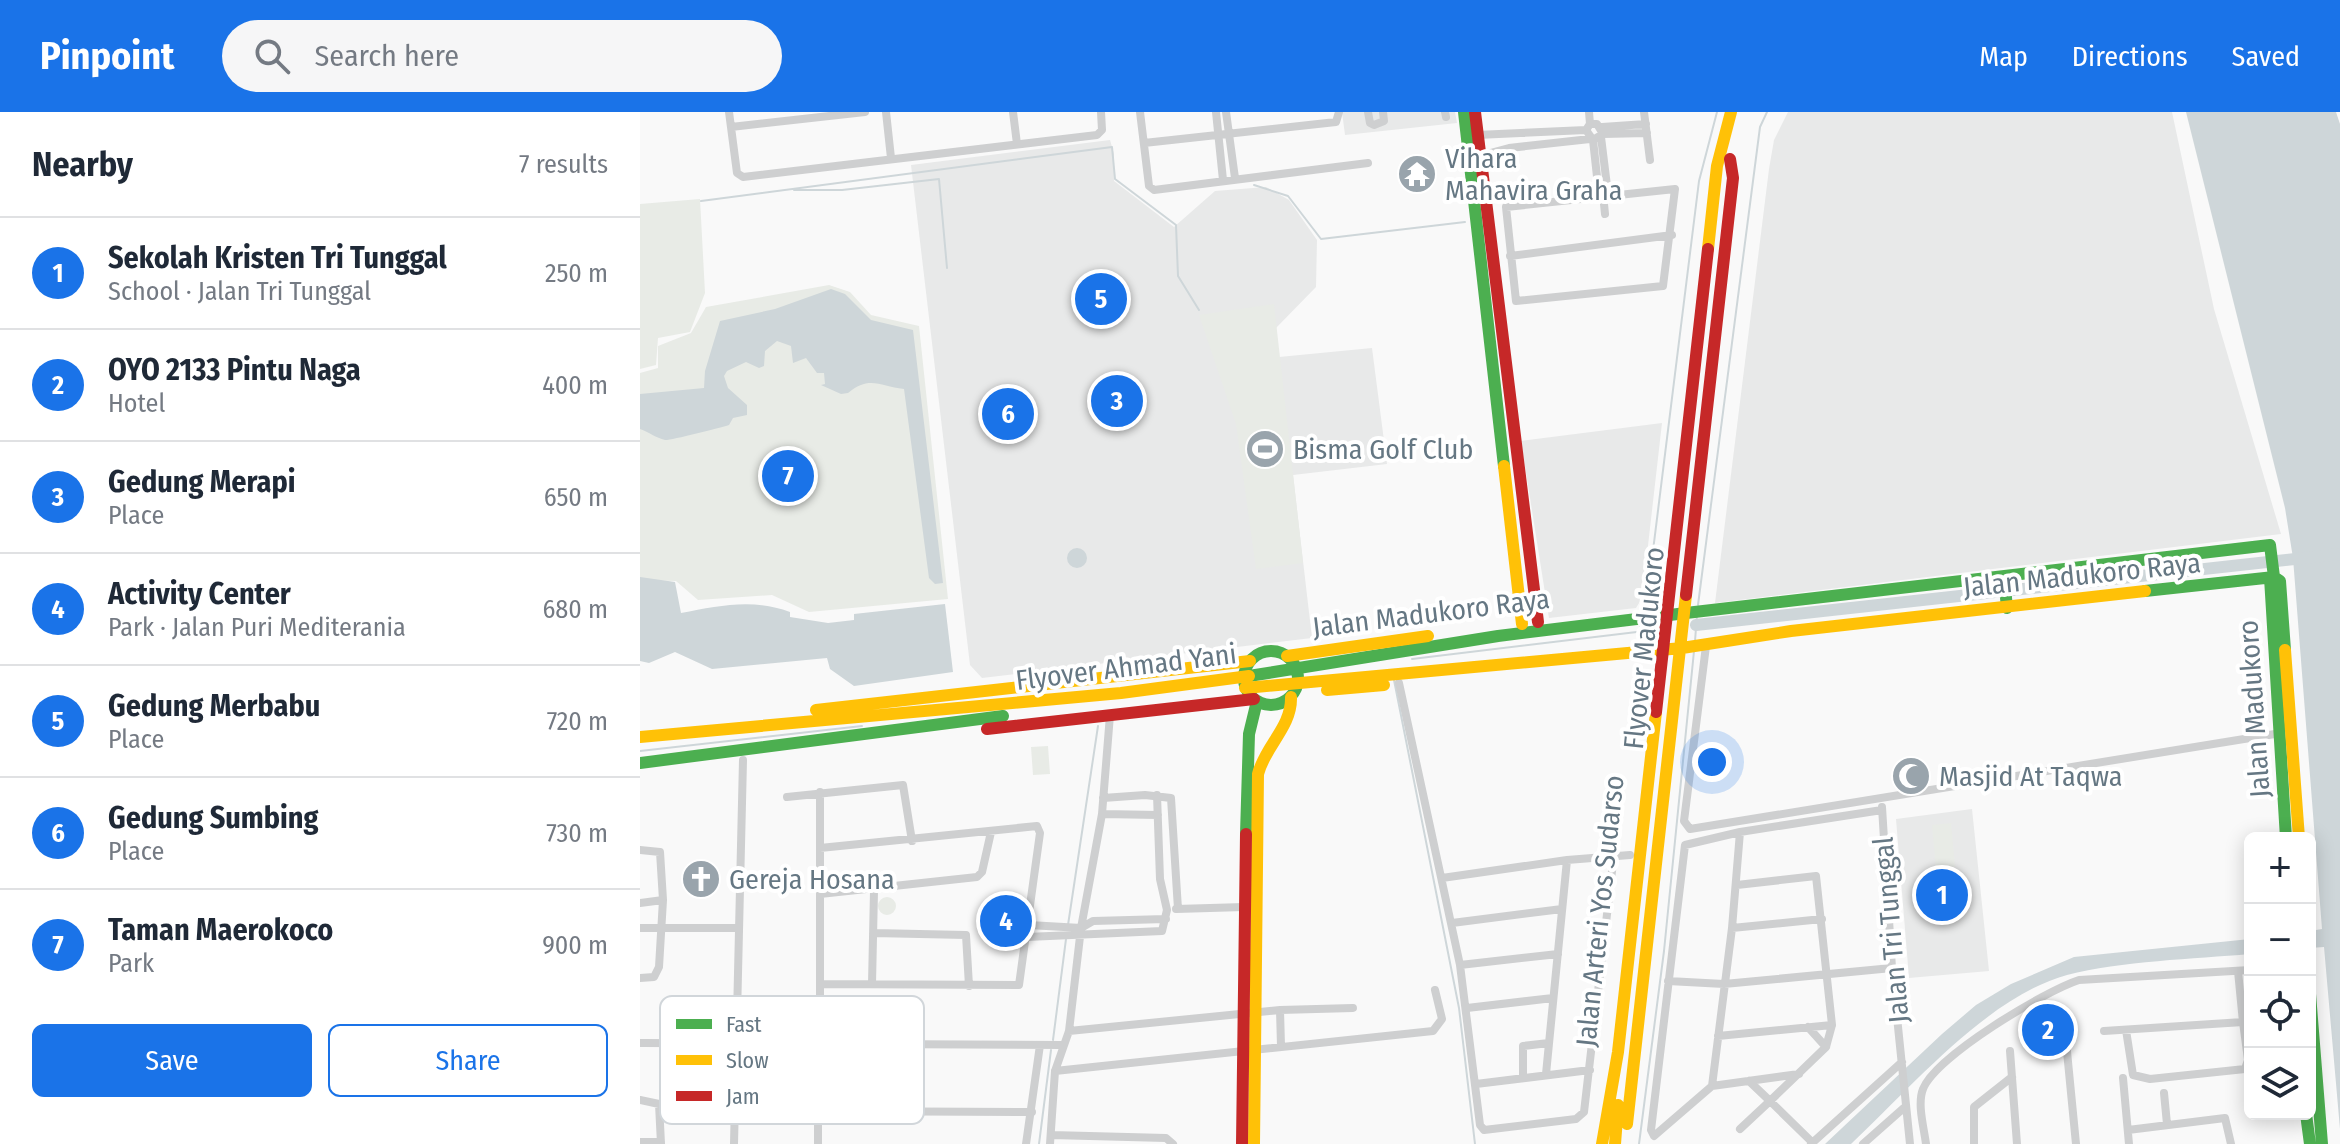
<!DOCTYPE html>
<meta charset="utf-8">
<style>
:root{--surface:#fff;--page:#f6f6f7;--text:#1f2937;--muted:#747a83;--line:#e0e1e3;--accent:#1a73e8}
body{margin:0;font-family:"Fira Sans Condensed",sans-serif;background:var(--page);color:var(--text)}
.controls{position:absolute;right:24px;bottom:24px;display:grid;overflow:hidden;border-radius:12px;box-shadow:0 4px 20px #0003}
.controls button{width:72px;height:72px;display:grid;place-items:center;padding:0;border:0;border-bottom:2px solid var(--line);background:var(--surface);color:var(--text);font:40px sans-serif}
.you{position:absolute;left:1072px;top:650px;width:28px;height:28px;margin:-20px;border:6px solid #fff;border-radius:50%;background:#1a73e8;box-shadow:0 0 0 12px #1a73e833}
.badge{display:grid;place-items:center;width:52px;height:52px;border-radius:50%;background:var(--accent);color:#fff;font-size:26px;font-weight:700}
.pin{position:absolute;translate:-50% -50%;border:4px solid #fff;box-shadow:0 2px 8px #0006}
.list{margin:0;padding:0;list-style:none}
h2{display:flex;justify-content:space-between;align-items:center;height:104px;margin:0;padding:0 32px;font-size:34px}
h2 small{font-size:26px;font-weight:400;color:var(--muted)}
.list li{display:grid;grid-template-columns:52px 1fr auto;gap:24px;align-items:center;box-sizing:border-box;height:112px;padding:0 32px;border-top:2px solid var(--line)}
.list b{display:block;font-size:30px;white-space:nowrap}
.list p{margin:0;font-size:26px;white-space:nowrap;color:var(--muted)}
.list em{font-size:26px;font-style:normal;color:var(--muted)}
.actions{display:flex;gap:16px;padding:24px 32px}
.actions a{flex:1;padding:18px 0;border:2px solid var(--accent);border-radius:12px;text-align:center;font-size:28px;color:var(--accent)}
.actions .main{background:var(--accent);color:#fff}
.icon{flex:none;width:44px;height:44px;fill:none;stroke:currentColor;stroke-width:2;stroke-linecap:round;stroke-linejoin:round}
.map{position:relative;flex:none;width:1700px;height:1032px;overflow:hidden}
header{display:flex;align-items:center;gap:48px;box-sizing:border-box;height:112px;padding:0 40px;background:var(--accent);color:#fff}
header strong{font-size:38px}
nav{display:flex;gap:44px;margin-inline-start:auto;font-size:28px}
.search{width:560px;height:72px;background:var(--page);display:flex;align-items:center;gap:20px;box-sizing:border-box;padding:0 28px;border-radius:44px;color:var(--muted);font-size:30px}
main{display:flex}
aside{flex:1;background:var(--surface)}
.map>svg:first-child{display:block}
</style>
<header>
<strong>Pinpoint</strong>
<div class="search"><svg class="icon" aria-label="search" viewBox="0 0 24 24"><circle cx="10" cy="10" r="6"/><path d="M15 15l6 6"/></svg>Search here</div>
<nav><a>Map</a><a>Directions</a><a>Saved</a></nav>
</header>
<main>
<aside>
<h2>Nearby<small>7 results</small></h2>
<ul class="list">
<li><span class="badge">1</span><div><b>Sekolah Kristen Tri Tunggal</b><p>School · Jalan Tri Tunggal</p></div><em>250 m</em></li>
<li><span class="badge">2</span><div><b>OYO 2133 Pintu Naga</b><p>Hotel</p></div><em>400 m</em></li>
<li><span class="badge">3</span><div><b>Gedung Merapi</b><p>Place</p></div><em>650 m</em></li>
<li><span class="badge">4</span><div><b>Activity Center</b><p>Park · Jalan Puri Mediterania</p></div><em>680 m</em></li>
<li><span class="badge">5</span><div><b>Gedung Merbabu</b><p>Place</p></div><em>720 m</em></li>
<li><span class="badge">6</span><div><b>Gedung Sumbing</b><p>Place</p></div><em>730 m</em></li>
<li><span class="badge">7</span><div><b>Taman Maerokoco</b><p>Park</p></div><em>900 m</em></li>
</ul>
<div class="actions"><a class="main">Save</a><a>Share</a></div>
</aside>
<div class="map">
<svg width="1700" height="1032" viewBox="0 0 1700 1032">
<rect width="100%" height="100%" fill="#f9f9f9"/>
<!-- built -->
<path fill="#e8e9e9" d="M702,0H815L817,11L705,23Z
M1148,0H1532L1574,197L1641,422L1075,491L1129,57L1134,28Z
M470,28L474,42V69L534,115L575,79L626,75L649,88L677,128L676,175L636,216L639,245L732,236L747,352L653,363L672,526L342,566L330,553L271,53Z
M1022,311L1002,486L996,496L909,506L881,329Z
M1332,697L1349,859L1269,866L1256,707Z"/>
<!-- green -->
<path fill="#e8ebe6" d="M60,87L65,181L50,220L18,226L16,253L0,257V92Z
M189,173L210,180L231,203L279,214L308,487L169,500L132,483L58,488L36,469L0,468V261L18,256V234L51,221L66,195Z
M634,192L663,451L616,457L596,312L559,203Z
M408,634L410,662L393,663L391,635Z
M1311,711L1315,755L1296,757L1292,713Z
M238 794a9 9 0 1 1 18 0a9 9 0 1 1-18 0Z"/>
<!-- water -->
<path fill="#ced6d9" d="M1546,0H1696L1700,12V1017L1684,835L1670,836V819L1682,817L1653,446L1645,396Z
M191,177L205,182L231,208L273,218L303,471L295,472L289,466L264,277C240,274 229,263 208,281L201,282L181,273L185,272L184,261H177L166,246L153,251L151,234L137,229L125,239L124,254L119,256L106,250L87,259L84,264L88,276L107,293V303L93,306L89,313C80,316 28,329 25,328C16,326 9,320 0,317V282L64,276L65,259L80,209L135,197Z
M427 446a10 10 0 1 1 20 0a10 10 0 1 1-20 0Z
M0,465L35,470L41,501C79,494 112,486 150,500V505L188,511L214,508V502L305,492L313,560L214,574L190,557L187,546L72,557L35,540L9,551L0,549Z
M350,789H356L359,792L354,808L344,814L340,806Z
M1610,827V842C1554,847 1481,849 1427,863C1347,885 1271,976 1211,1032H1185L1302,922L1336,893L1371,872L1434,845Z"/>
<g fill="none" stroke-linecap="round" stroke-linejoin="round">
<!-- stream -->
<path stroke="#ced6d9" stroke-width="2" d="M614,73L648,84L681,127L825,110
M154,78H202L299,67L307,156
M61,89L472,35L475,67L536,113L538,164L559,198
M1058,493L1120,15L1127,0
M1006,495L1059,69L1077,0
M1055,529L1057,503
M772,547L1005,519
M754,568L819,896L835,1032
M0,639L222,614
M428,813L458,614
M413,928L426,827
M399,1032L411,938
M999,1032L1024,839L1054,539"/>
<!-- river -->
<path stroke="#ced6d9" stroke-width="12" d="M1056,513L1700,442
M1005,519L1006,495"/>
<!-- street -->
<path stroke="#cecfd0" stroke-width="8" d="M89,0L97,61L103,65L457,23L462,18L461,0
M246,0L251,46
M373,0L377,32
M500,0L509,74L514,78L728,51
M576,0L583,68
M586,0L595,66
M728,0L730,11L734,13L744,9L743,0
M805,0L806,5
M949,0L950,12
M1004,0L1010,48
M91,15L225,0
M962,15L1006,12
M963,22L957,12H950L946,18L953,28L963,22L1007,21
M837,23L946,18
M961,25L968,82
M953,28L959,83
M504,31L696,10L699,0
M839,44L869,36L950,27
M1035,77L1023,174L876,189L866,95Z
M963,82L965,102
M870,144L1032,123
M1066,534L1044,709L1050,717L1641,621
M759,571L820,853L840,1013L844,1018L936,1007L944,1000L974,742
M147,685L263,673L272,729
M463,686L505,683L531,686L538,797
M1242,695L1252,856L1270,1032
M462,702L518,703
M1100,720L1092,816L1072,974L1014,1024L1011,1018L1045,733L1100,720L1242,698
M0,738L20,740L23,788L19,855L14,865L0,866
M802,766L927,748L990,743
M1097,773L1176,764L1192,913L1186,935L1130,989L1109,969
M180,782L337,765L342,760L351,720
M0,791L23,788
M536,797L604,795
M812,811L922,797
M389,813L441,816L453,809L526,807
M0,816H99
M1092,816L1182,807
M233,821L326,823L329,874
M387,825L522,819L527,798L520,767L517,683
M820,853L918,842
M1028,869L1084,872L1252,856
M180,872L379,873L400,721L397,714L180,736
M232,872L234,779
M180,896V680
M827,896L913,886
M640,898L641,934
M1168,915L1186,935
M1486,918L1493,963L1510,967L1605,957L1608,948L1603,910
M429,919L640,898L713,896
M1425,919L1436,1032
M1464,919L1603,910L1598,859
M1078,924L1192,913
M0,931L422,933
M1370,939L1377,1032
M415,959L793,919L802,907L795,878
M906,962L927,748
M883,965V934L909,931
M1483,966L1489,1032
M836,972L950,958
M1072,974L1159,962
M1524,981L1527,1012
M0,988L19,992L21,1032
M178,999L392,1000
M1100,1017L1130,989L1173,1031
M1488,1018L1585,1006L1591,1032
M411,1023L526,1026L533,1032
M0,1030H21
M94,1032L103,648
M178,1032V931
M386,1032L400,933
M410,1032L415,959L429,919L441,816L462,702L470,603
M1171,1032L1262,950
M1223,1032L1266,994
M1286,1032C1284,1016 1277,992 1283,977C1296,944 1405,879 1439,868L1610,858
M1334,1032V995L1372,965"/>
<!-- fast -->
<path stroke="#4caf50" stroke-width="12" d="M824,0L864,354
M1364,465L1367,496
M1630,466L1646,726
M1505,479L1634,465
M1046,501L1630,433L1634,465L1640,469L1645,538
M604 566a27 27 0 1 1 54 0a27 27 0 1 1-54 0Z
M609,564L858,524L1046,501
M0,651L363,604
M606,722L609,622L617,589
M1670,882L1682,1032
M1666,1002L1670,1032"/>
<!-- slow -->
<path stroke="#ffc107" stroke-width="12" d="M1068,137L1077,54L1091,0
M864,354L882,512
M1042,536L1151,519L1505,479
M1645,538L1659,726
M647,544L788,524
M605,576L1042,536
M687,578L744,573
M176,598L610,549
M0,625L481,581L609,564
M987,1012L1046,483
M614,1032L618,662C625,634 652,615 651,585
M962,1032L978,940L1016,600
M975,1032L978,993"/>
<!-- jam -->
<path stroke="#c62828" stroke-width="12" d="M835,0L898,510
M1046,483L1093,66L1090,47
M1016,600L1068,137
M347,617L614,587
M602,1032L606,722"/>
</g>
<!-- icons -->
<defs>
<g id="temple-disc" transform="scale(2)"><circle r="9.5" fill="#99a4ac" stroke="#fff"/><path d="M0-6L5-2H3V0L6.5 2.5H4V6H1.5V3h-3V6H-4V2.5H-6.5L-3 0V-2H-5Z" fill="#fff"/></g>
<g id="stadium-disc" transform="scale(2)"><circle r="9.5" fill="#99a4ac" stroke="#fff"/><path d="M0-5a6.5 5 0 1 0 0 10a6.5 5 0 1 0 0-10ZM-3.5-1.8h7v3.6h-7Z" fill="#fff"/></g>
<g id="mosque-disc" transform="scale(2)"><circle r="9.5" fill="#99a4ac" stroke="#fff"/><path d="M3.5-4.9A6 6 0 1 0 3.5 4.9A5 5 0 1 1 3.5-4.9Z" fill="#fff"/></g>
<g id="church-disc" transform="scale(2)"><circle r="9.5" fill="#99a4ac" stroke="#fff"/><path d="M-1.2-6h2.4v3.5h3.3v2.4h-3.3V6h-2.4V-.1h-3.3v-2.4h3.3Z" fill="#fff"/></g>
</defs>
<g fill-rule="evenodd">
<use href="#temple-disc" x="777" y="62"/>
<use href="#stadium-disc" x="625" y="337"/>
<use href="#mosque-disc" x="1271" y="664"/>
<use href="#church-disc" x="61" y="767"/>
</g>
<g text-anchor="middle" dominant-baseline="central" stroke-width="8" stroke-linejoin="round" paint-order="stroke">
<!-- poi labels -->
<g font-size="28" fill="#657783" stroke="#fff" text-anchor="start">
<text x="805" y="46">Vihara<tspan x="805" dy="32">Mahavira Graha</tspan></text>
<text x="653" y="337">Bisma Golf Club</text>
<text x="1299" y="664">Masjid At Taqwa</text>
<text x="89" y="767">Gereja Hosana</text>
</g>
<!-- street labels -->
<g font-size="28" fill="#657783" stroke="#fff">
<text transform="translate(1442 463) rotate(-6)">Jalan Madukoro Raya</text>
<text transform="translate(791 501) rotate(-7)">Jalan Madukoro Raya</text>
<text transform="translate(1004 536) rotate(-84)">Flyover Madukoro</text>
<text transform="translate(486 555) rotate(-7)">Flyover Ahmad Yani</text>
<text transform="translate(1614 597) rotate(-94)">Jalan Madukoro</text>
<text transform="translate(960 799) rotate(-84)">Jalan Arteri Yos Sudarso</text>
<text transform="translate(1251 818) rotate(-95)">Jalan Tri Tunggal</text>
</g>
</g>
<!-- legend -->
<rect x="20" y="884" width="264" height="128" rx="12" fill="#fff" stroke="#d1d6da" stroke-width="2"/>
<rect x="36" y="907" width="36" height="10" fill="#4caf50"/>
<rect x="36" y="943" width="36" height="10" fill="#ffc107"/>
<rect x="36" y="979" width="36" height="10" fill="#c62828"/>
<g font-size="22" fill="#657783">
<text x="86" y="920">Fast</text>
<text x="86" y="956">Slow</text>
<text x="86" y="992">Jam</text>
</g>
</svg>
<div class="controls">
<button>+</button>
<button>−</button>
<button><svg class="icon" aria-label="locate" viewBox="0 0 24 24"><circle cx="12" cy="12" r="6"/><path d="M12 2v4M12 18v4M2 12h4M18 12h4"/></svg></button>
<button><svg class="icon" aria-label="layers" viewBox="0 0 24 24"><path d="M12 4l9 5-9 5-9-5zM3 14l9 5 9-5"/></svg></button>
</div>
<div class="you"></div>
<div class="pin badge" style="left:1302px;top:783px">1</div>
<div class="pin badge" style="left:1408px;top:918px">2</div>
<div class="pin badge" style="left:477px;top:289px">3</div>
<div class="pin badge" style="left:366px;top:809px">4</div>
<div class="pin badge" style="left:461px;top:187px">5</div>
<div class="pin badge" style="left:368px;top:302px">6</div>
<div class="pin badge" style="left:148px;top:364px">7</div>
</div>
</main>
